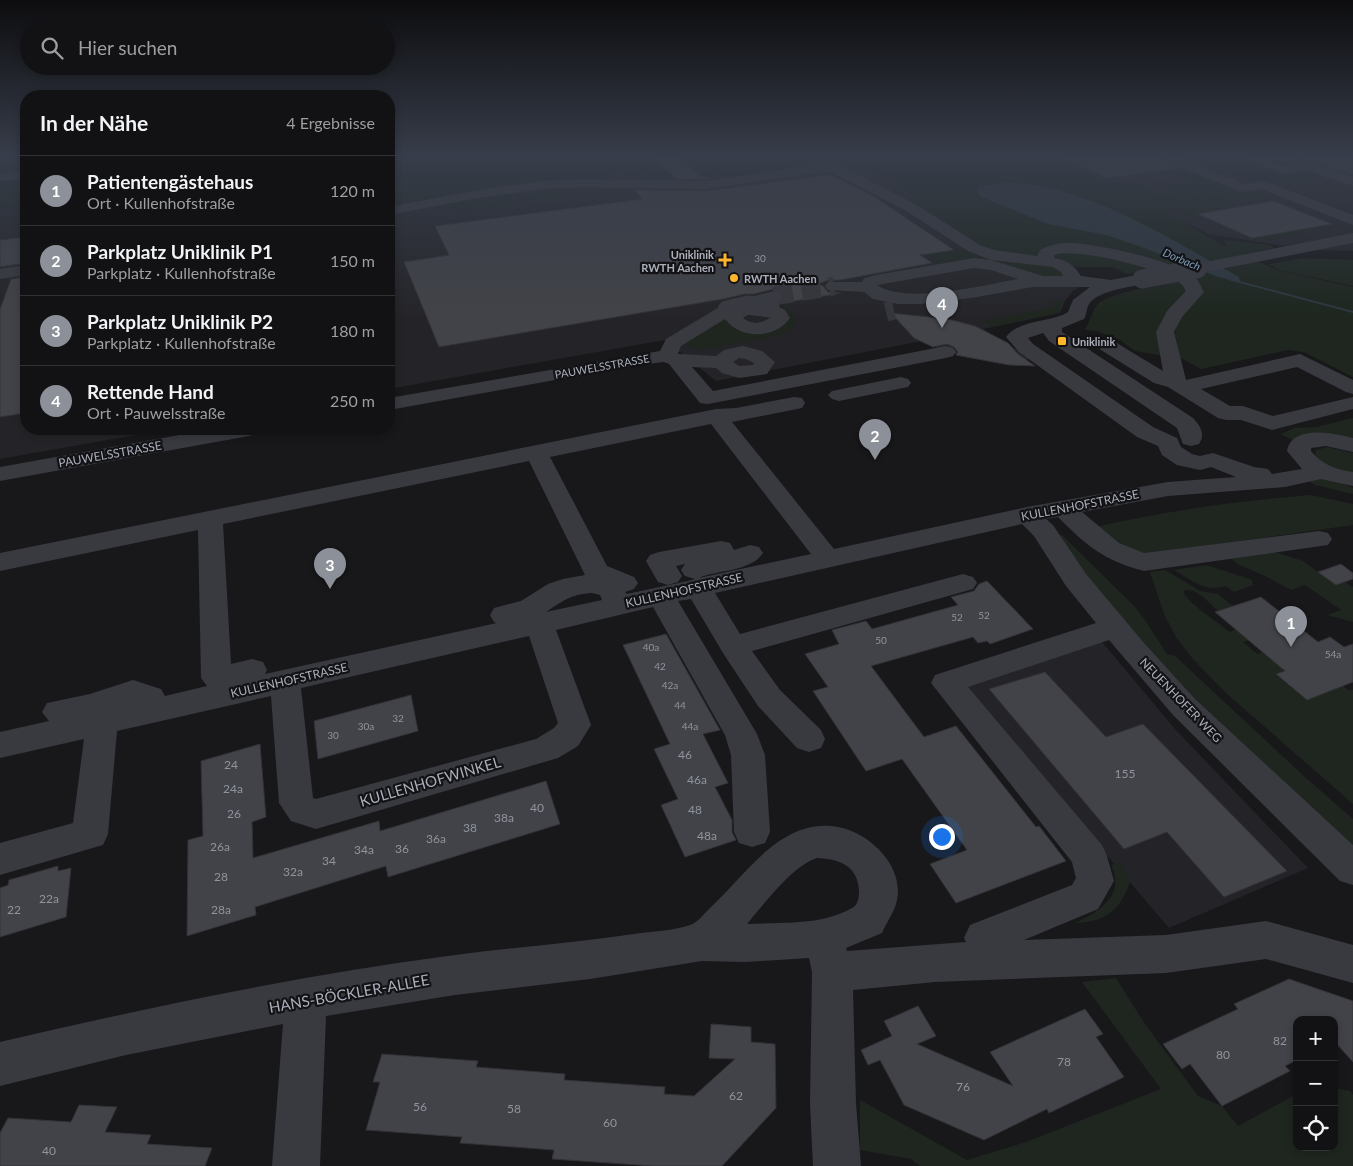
<!DOCTYPE html>
<html lang="de">
<meta charset="utf-8">
<style>
:root{--surface:#121214;--page:#1b1b1d;--text:#f1f3f6;--muted:#9c9ea0;--line:#313234;--accent:#8c9099}
body{margin:0;font-family:Lato,sans-serif;background:var(--page);color:var(--text)}
.controls{position:absolute;right:15px;bottom:15px;display:grid;overflow:hidden;border-radius:10px;box-shadow:0 2px 8px #0003}
.controls button{width:45px;height:45px;display:grid;place-items:center;padding:0;border:0;border-bottom:1px solid var(--line);background:var(--surface);color:var(--text);font:25px sans-serif}
.you{position:absolute;left:941px;top:836px;width:18px;height:18px;margin:-12px;border:4px solid #fff;border-radius:50%;background:#1a73e8;box-shadow:0 0 0 8px #1a73e833}
.badge{display:grid;place-items:center;width:32px;height:32px;border-radius:50%;background:var(--accent);color:#fff;font-size:16px;font-weight:700}
.pin{position:absolute;translate:-50% -41px;filter:drop-shadow(0 1px 2px #0008)}
.pin::after{content:'';position:absolute;top:26px;width:18px;height:15px;background:inherit;clip-path:polygon(0 0,100% 0,50% 100%)}
.list{margin:0;padding:0;list-style:none}
h2{display:flex;justify-content:space-between;align-items:center;height:65px;margin:0;padding:0 20px;font-size:21px}
h2 small{font-size:16px;font-weight:400;color:var(--muted)}
.list li{display:grid;grid-template-columns:32px 1fr auto;gap:15px;align-items:center;box-sizing:border-box;height:70px;padding:0 20px;border-top:1px solid var(--line)}
.list b{display:block;font-size:19px;white-space:nowrap}
.list p{margin:0;font-size:16px;white-space:nowrap;color:var(--muted)}
.list em{font-size:16px;font-style:normal;color:var(--muted)}
.icon{flex:none;width:28px;height:28px;fill:none;stroke:currentColor;stroke-width:2;stroke-linecap:round;stroke-linejoin:round}
.map{position:relative;flex:none;width:1353px;height:1166px;overflow:hidden}
.search{position:absolute;background:var(--surface);box-shadow:0 2px 8px #0003;left:20px;top:20px;width:375px;height:55px;display:flex;align-items:center;gap:12px;box-sizing:border-box;padding:0 18px;border-radius:28px;color:var(--muted);font-size:19px}
.panel{position:absolute;background:var(--surface);box-shadow:0 2px 8px #0003;left:20px;top:90px;width:375px;height:345px;border-radius:20px}
.map>svg:first-child{display:block}
</style>
<div class="map">
<svg width="1353" height="1166" viewBox="0 0 1353 1166">
<rect width="100%" height="100%" fill="#18181b"/>
<!-- built -->
<path fill="#242428" d="M594,156H847L921,198L907,200L1034,257L1082,285L1073,291L1065,301L1060,313L983,329L1029,357L1027,362L1017,365L998,363L946,352L922,341L716,381L665,340L389,389V209L496,189L494,187L553,180L607,178Z
M1002,156H1353V251L1316,250L1300,243L1284,246L1209,234L1057,164L1027,168Z
M26,207V429H170L0,459V208Z
M1097,636L1175,729L1308,868L1169,928L959,682Z"/>
<!-- green -->
<path fill="#1e261f" d="M0,156H26V173L0,175Z
M389,156H594L599,162L604,157L627,159L629,157L624,156H645V159C636,173 620,163 606,164L616,168V171L608,178L553,180L495,187L497,189L389,209Z
M676,156H811L629,176L625,172L628,169L647,165V162L656,161L660,164L682,161Z
M818,156H1002L1027,168L1057,164L1064,165L1112,182L1138,184L1146,186L1150,192L1158,194L1175,193L1187,198L1263,187L1283,194L1219,204L1223,209L1198,213L1201,216L1188,218L1172,208L1160,209L1225,246H1227L1224,240L1269,245L1274,248L1242,254L1277,270L1353,287V377L1304,352L1288,350L1201,369L1183,359L1176,358C1172,321 1178,320 1202,294L1166,267L1127,274L1113,267H1076L991,252L906,200L920,197C879,175 851,149 802,165L797,160Z
M1244,158L1284,174L1306,170L1323,177L1293,181L1273,178L1264,179L1276,185L1268,186L1236,174V170L1239,166L1226,161Z
M786,160L791,161L796,167L788,169L785,167L787,169L722,177L718,174L719,173L709,170L739,167L741,168L735,170L750,171L751,168L741,166L771,162L774,164L768,166L781,168L784,164L775,162Z
M1187,167L1239,188L1186,196L1151,181L1156,180L1171,186L1192,183L1163,170Z
M688,170C698,175 711,173 720,178H693L695,181L689,182L685,179H656L655,183H635L630,178Z
M26,178V207L0,208V180Z
M569,186L571,188L560,193L575,194L577,196L543,200L549,199L547,197L524,199L526,203L493,207L492,205L501,200L493,199L490,194L508,192L512,197L506,199L517,201L523,197L516,196L512,191L523,190L525,192L519,194L531,196L537,192L527,189Z
M487,195L489,200L482,202L491,204L490,207L462,210L430,207Z
M1307,228L1301,235L1285,236L1286,238H1274L1272,241L1244,238Z
M961,249L1058,266L1063,275L1054,278L1035,276L990,260L941,265L927,255Z
M1304,258L1353,260V286L1279,270L1268,264Z
M1184,281L1190,292L1176,307L1165,356L1135,351L1120,340L1097,331L1085,330C1089,323 1092,312 1097,305C1109,292 1165,284 1184,281Z
M1064,300L1058,313L992,326L984,321L1056,307L1050,302Z
M779,302L787,308L796,320L794,326L779,336L700,350L689,347L682,341L709,324L726,318C734,334 763,328 778,329L772,306Z
M1353,418V441L1301,436L1293,440L1281,434L1294,428L1317,427Z
M1327,447L1353,453V472C1338,471 1326,466 1315,456L1316,450Z
M1320,478L1341,483L1353,488V494L1315,485L1306,479Z
M1311,495L1353,504V525L1148,554L1130,553L1095,527C1166,511 1238,501 1311,495Z
M1062,535L1134,606L1143,617L1167,654L1175,656L1305,777L1353,819V862L1199,715L1054,537Z
M1275,552L1303,561L1336,585L1345,582L1353,587V622L1327,615L1341,610L1305,585L1291,590L1265,576L1237,564L1230,557Z
M1206,565L1247,578L1252,580L1253,585L1234,592L1226,586C1204,593 1192,580 1174,570Z
M1165,570L1200,591L1218,594L1233,606L1218,611C1209,603 1194,585 1183,591C1187,603 1219,623 1230,632L1236,629L1249,640L1243,642L1257,654L1263,652L1286,670L1276,675L1307,700L1338,688V682L1348,690H1353V804L1227,694L1192,658L1176,637L1164,614L1150,572Z
M1121,861L1130,882C1120,911 1105,922 1075,923C1099,912 1126,895 1111,865Z
M1116,978L1145,1024L1198,1096L1222,1106L1238,1126L1297,1094V1147H1334V1088L1350,1091L1353,1095V1166H920L911,1159L860,1150V1100L967,1160L1026,1142L1161,1089L1082,982Z"/>
<!-- water -->
<path fill="#2d3840" d="M1003,183C1082,181 1171,240 1239,277L1240,282L1218,277L1139,246L1106,235L1048,224L979,196L977,190L979,187Z"/>
<g fill="none" stroke-linecap="round" stroke-linejoin="round">
<!-- stream -->
<path fill="#2d3840" fill-rule="evenodd" d="M926,156H930L941,163L938,164Z
M1228,278L1353,311V313L1228,280Z"/>
</g>
<!-- building -->
<path fill="#424348" stroke="#323237" d="M651,156H676L702,177H707L709,179H677Z
M1059,156H1156L1169,165L1178,161L1177,156H1183V163L1180,166L1181,168L1108,178Z
M1242,156H1269L1271,161L1302,171L1284,174L1241,158Z
M1298,156H1345L1353,159V175Z
M830,175L873,196L954,250L920,255L932,263L840,280H828L818,284L823,286L828,292L841,293L789,302L784,297L782,291L774,289L754,294H745L723,299L439,347L404,262L449,255L435,226L642,199L634,190L706,191Z
M1273,201L1332,224L1252,238L1198,214Z
M26,237V263L0,267V240Z
M26,277V413L0,417V309L11,279Z
M891,313L948,319L975,326L1008,343L1018,354L1035,366L1009,365L961,356L956,355L958,352L954,347L947,344L933,347L914,338Z
M1341,564L1353,573V579L1336,585L1318,572Z
M987,581L1033,629L990,644L987,641L978,643L973,637L871,666L924,737L956,726L1036,827L1039,826L1066,861L956,903L930,864L967,850L902,759L866,771L813,691L828,687L805,654L839,644L832,630L866,621L872,629L958,605L951,597L974,591L979,584Z
M1261,597L1318,642L1330,637L1344,647L1353,644V682L1307,700L1276,674L1285,671L1215,612Z
M666,634L720,730L703,734L728,783L715,787L732,820V832L736,840L685,857L661,805L678,799L654,749L670,744L623,645Z
M1045,672L1106,737L1143,724L1287,871L1224,897L1167,832L1124,849L989,689Z
M411,695L418,731L318,759L314,721Z
M260,744L266,817L252,822L253,858L379,821L380,831L546,781L560,824L388,877L386,866L255,907L256,915L187,936L188,840L203,836L201,761Z
M58,866V871L71,868L66,917L0,937V888L8,885L9,880Z
M1289,979L1353,1001V1062L1334,1041V1020H1297V1060L1285,1066L1290,1071L1222,1106L1190,1064L1182,1069L1163,1044L1238,1009L1234,1004Z
M918,1006L936,1036L917,1044L1013,1086L990,1052L1085,1009L1103,1034L1096,1037L1124,1077L1049,1113L1047,1109L984,1140L904,1105L880,1060L868,1065L861,1050L892,1036L884,1021Z
M711,1024L751,1027V1042L775,1044L776,1108L722,1166H653L552,1159L554,1150L460,1143L462,1137L366,1130L380,1082H373L382,1054L478,1061L476,1067L565,1074L564,1080L665,1087L664,1094L694,1096L735,1059L709,1058Z
M79,1105L117,1107L105,1132L151,1135L147,1144L212,1148L205,1166H0V1133L8,1118L71,1122Z"/>
<g fill="none" stroke-linecap="round" stroke-linejoin="round">
<!-- minor-tunnel-far1 -->
<path stroke="#35363b" stroke-width="15" stroke-dasharray="15 8" stroke-linecap="butt" d="M1170,159L1189,166"/>
<!-- minor-tunnel -->
<path stroke="#35363b" stroke-width="19" stroke-dasharray="19 9" stroke-linecap="butt" d="M774,296L834,286
M886,312L894,310"/>
<!-- minor -->
<path fill="#393a40" fill-rule="evenodd" d="M1158,156H1175L1177,159L1170,163Z
M1271,156H1291L1353,177V186L1272,159Z
M1189,162L1245,184L1262,181L1267,182L1353,215V225L1261,189L1244,192L1239,191L1184,169L1182,166Z
M822,164L841,166L915,204L980,245L994,250L1037,256L1040,250C1048,246 1057,243 1066,243C1092,242 1179,261 1196,279C1200,282 1201,288 1204,292L1182,317L1174,332L1186,380L1300,354L1353,380V394L1346,392L1297,367L1201,389L1230,406H1243L1273,416L1353,397V409L1272,430L1241,420H1226L1218,418L1168,387L1154,383L1101,350L1098,346L1101,342L1108,340L1115,342L1163,371L1156,332L1167,311L1186,291C1185,290 1183,285 1182,285C1167,269 1074,247 1054,255V258C1067,260 1074,265 1081,276L1111,280L1142,274L1148,275L1151,279L1148,283C1132,287 1098,290 1089,304C1086,309 1087,314 1084,319L1062,328V332L1193,418C1200,426 1206,434 1199,444L1191,446L1183,444L1177,428L1049,341L1043,333L1028,338L1033,344L1153,427L1177,438L1181,447L1192,454L1200,456L1213,453L1254,467L1268,469L1272,474L1302,469L1287,451C1292,424 1335,433 1353,438V452L1326,446L1311,448V451C1321,464 1337,470 1353,472V486L1321,479L1285,487L1168,496L1082,512L1119,543L1144,553L1319,531L1328,533L1332,539L1328,545L1144,571C1103,560 1087,546 1058,517L1046,519L1053,525L1086,574L1144,643L1195,699L1353,845V885L1340,881L1173,715L1109,640L968,687L1102,845L1107,856L1114,881L1098,909L1024,940L1166,935L1266,921L1353,945V983L1266,959L1166,973L935,982L853,990L856,1104L861,1166H813L810,1104L812,972L809,958L745,962L702,961L590,979L455,995L326,1016L320,1166H272L283,1024L126,1055L0,1086V1042C150,1007 302,975 455,955C515,947 575,943 634,934C652,931 673,931 690,925C697,923 704,914 709,909C746,875 781,817 838,827C870,833 904,866 897,900C895,911 886,923 882,933L846,948L847,951L966,942L964,938L970,925L1072,885L1076,878L1072,862L931,683L935,675L1096,623L1066,586L1034,536L1022,524L715,593L740,634L963,574L973,577L977,583L973,589L752,651L780,690L821,730L825,739L821,748L809,752L797,748L758,706L723,653L691,599L678,601L757,734L765,755L770,832L765,843L752,847L739,843L734,832L731,755L725,735L653,607L556,630L591,725L578,746L558,758L316,829L291,821L279,803L271,696L117,731L108,834L103,845L0,875V843L73,823L84,739L0,758V732L49,721L42,712L47,703L90,694L133,680L161,689L165,696L207,686L201,678L198,530L0,571V553L716,409L736,408L794,397L802,398L805,403L802,408L732,422L834,549L1027,507L1168,482L1236,477L1211,467L1200,470L1177,465L1162,455L1158,446L1137,437L1019,352L1006,337C1019,319 1051,323 1068,312L1073,300L1090,287H1033L971,298L920,304H898L873,299L864,292L828,290L825,286L828,282H862L864,278L876,275L974,258L991,260L968,251L905,210L833,173L822,172L706,189L582,187L543,189L478,198L389,215V207L478,190L543,181L582,179L706,181ZM991,260L1053,267L1061,272L1063,276H1043ZM974,268L991,270L1018,279C984,285 906,305 877,285ZM711,424L811,554L699,578C715,570 751,572 763,553L759,547L750,545L734,550L730,543L721,541L659,552L650,555L646,561L658,582L668,585L678,582L682,576L676,566L685,564L681,570L685,576L695,579L688,581L627,594L625,592L634,589L638,583L634,577L607,566L550,457ZM529,461L585,575L563,579L548,584L521,601L494,608L490,615L494,622L497,623L265,674L267,670L263,662L252,659L231,664L223,524ZM592,593L600,595L602,600L546,612C563,601 571,594 592,593ZM529,636L558,723L554,728L536,739L316,799L313,798L301,688ZM817,858C840,859 858,866 859,891C859,898 858,905 852,908C821,926 781,922 747,924C763,905 793,865 817,858Z
M26,171V179L0,181V173Z
M1353,233V243L1200,273L1194,272L1192,268L1194,264L1200,263Z
M26,265V275L0,279V269Z
M774,291L780,292L783,296L780,300L770,303L785,310L790,318C776,339 740,340 725,319L681,346L678,354H679L716,356L724,350L743,346L762,351L775,362L767,374L739,378L722,373L716,368L692,367L713,391L946,346L953,348L956,352L953,356L946,358L708,404L700,403L669,364L664,362L638,365L389,410V398L660,351L666,339L721,306L727,305L734,306L751,297ZM763,305L761,308L771,317L770,318C760,324 752,325 743,318ZM739,358L746,359L754,363L753,365L739,366L733,362Z
M901,377L908,379L911,383L908,387L839,401L832,399L828,395L832,391Z
M213,429H260L257,434L249,436L0,481V467Z"/>
<!-- minor-bridge-far1 -->
<path stroke="#393a40" stroke-width="15" d="M1190,270L1200,268"/>
<!-- minor-bridge -->
<path stroke="#393a40" stroke-width="19" d="M1142,279L1197,269
M727,310L748,305L770,308"/>
</g>
<!-- sky -->
<linearGradient id="sky" x2="0" y2="1"><stop stop-color="#0d0d0f"/><stop offset="0.49" stop-color="#373d4a"/><stop offset="1" stop-color="#373d4a" stop-opacity="0"/></linearGradient>
<rect width="1353" height="319" fill="url(#sky)"/>
<!-- markers -->
<g fill="#ffb52c" stroke="#131316" stroke-width="2">
<path d="M722.5 252.5h5v5h5v5h-5v5h-5v-5h-5v-5h5z"/>
<circle cx="734" cy="278" r="5"/>
<rect x="1057" y="336" width="10" height="10" rx="2.5"/>
</g>
<g text-anchor="middle" dominant-baseline="central" stroke-width="4.5" stroke-linejoin="round" paint-order="stroke">
<!-- number labels -->
<g font-size="10" fill="#90949e">
<text x="760" y="258">30</text>
<text x="984" y="615">52</text>
<text x="957" y="617">52</text>
<text x="881" y="640">50</text>
<text x="651" y="647">40a</text>
<text x="1333" y="654">54a</text>
<text x="660" y="666">42</text>
<text x="670" y="685">42a</text>
<text x="680" y="705">44</text>
<text x="398" y="718">32</text>
<text x="366" y="726">30a</text>
<text x="690" y="726">44a</text>
<text x="333" y="735">30</text>
</g>
<!-- far-poi labels -->
<g font-size="11" font-weight="bold" fill="#aaafbb" stroke="#131316" text-anchor="start">
<text x="714" y="254" text-anchor="end">Uniklinik<tspan x="714" dy="13">RWTH Aachen</tspan></text>
<text x="744" y="278">RWTH Aachen</text>
<text x="1072" y="341">Uniklinik</text>
</g>
<!-- far-water labels -->
<g font-size="11" font-style="italic" fill="#7e9eb9" stroke="#131316">
<text transform="translate(1182 259) rotate(23)">Dorbach</text>
</g>
<!-- far-street labels -->
<g font-size="11" fill="#aaafbb" stroke="#131316">
<text transform="translate(602 366) rotate(-10)">PAUWELSSTRASSE</text>
</g>
<!-- street labels -->
<g font-size="12" fill="#aaafbb" stroke="#131316">
<text transform="translate(110 454) rotate(-10)">PAUWELSSTRASSE</text>
<text transform="translate(1080 505) rotate(-11)">KULLENHOFSTRASSE</text>
<text transform="translate(684 590) rotate(-13)">KULLENHOFSTRASSE</text>
<text transform="translate(289 680) rotate(-13)">KULLENHOFSTRASSE</text>
<text transform="translate(1181 700) rotate(46)">NEUENHOFER WEG</text>
</g>
<!-- near-number labels -->
<g font-size="12" fill="#90949e">
<text x="685" y="754">46</text>
<text x="231" y="764">24</text>
<text x="1125" y="773">155</text>
<text x="697" y="779">46a</text>
<text x="233" y="788">24a</text>
<text x="537" y="807">40</text>
<text x="695" y="809">48</text>
<text x="234" y="813">26</text>
<text x="504" y="817">38a</text>
<text x="470" y="827">38</text>
<text x="707" y="835">48a</text>
<text x="436" y="838">36a</text>
<text x="220" y="846">26a</text>
<text x="402" y="848">36</text>
<text x="364" y="849">34a</text>
<text x="329" y="860">34</text>
<text x="293" y="871">32a</text>
<text x="221" y="876">28</text>
<text x="49" y="898">22a</text>
<text x="14" y="909">22</text>
<text x="221" y="909">28a</text>
<text x="1280" y="1040">82</text>
<text x="1223" y="1054">80</text>
<text x="1064" y="1061">78</text>
<text x="963" y="1086">76</text>
<text x="736" y="1095">62</text>
<text x="420" y="1106">56</text>
<text x="514" y="1108">58</text>
<text x="610" y="1122">60</text>
<text x="49" y="1150">40</text>
</g>
<!-- near-street labels -->
<g font-size="15" fill="#aaafbb" stroke="#131316">
<text transform="translate(430 781) rotate(-16)">KULLENHOFWINKEL</text>
<text transform="translate(349 993) rotate(-10)">HANS-BÖCKLER-ALLEE</text>
</g>
</g>
</svg>
<div class="controls">
<button>+</button>
<button>−</button>
<button><svg class="icon" aria-label="locate" viewBox="0 0 24 24"><circle cx="12" cy="12" r="6"/><path d="M12 2v4M12 18v4M2 12h4M18 12h4"/></svg></button>
</div>
<div class="you"></div>
<div class="pin badge" style="left:1291px;top:647px">1</div>
<div class="pin badge" style="left:875px;top:460px">2</div>
<div class="pin badge" style="left:330px;top:589px">3</div>
<div class="pin badge" style="left:942px;top:328px">4</div>
<div class="search"><svg class="icon" aria-label="search" viewBox="0 0 24 24"><circle cx="10" cy="10" r="6"/><path d="M15 15l6 6"/></svg>Hier suchen</div>
<section class="panel">
<h2>In der Nähe<small>4 Ergebnisse</small></h2>
<ul class="list">
<li><span class="badge">1</span><div><b>Patientengästehaus</b><p>Ort · Kullenhofstraße</p></div><em>120 m</em></li>
<li><span class="badge">2</span><div><b>Parkplatz Uniklinik P1</b><p>Parkplatz · Kullenhofstraße</p></div><em>150 m</em></li>
<li><span class="badge">3</span><div><b>Parkplatz Uniklinik P2</b><p>Parkplatz · Kullenhofstraße</p></div><em>180 m</em></li>
<li><span class="badge">4</span><div><b>Rettende Hand</b><p>Ort · Pauwelsstraße</p></div><em>250 m</em></li>
</ul>
</section>
</div>
